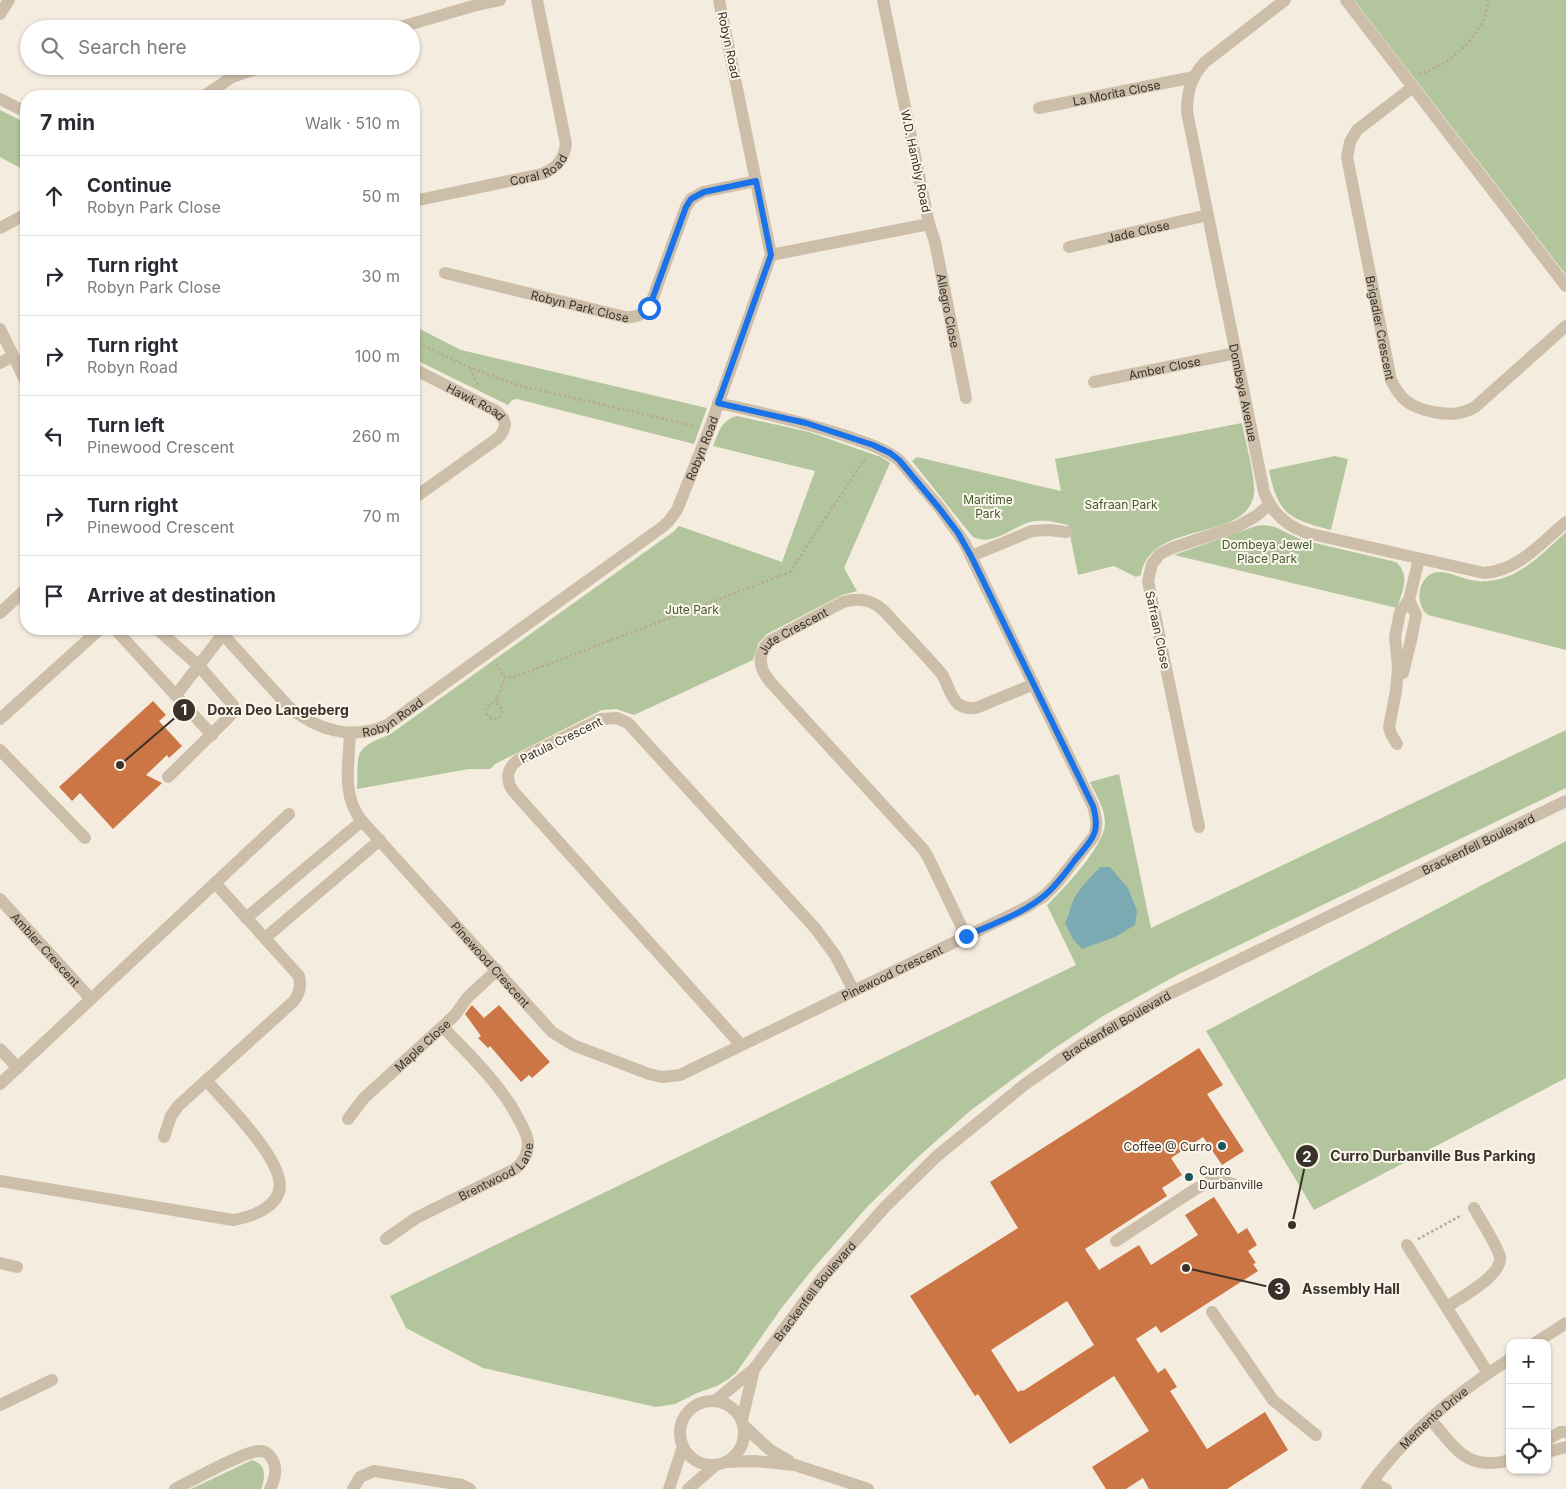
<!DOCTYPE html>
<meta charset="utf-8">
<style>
:root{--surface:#fff;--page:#f7f7f7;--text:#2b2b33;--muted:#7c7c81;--line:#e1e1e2}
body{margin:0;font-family:Inter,sans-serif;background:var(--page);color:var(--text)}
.controls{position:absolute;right:15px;bottom:15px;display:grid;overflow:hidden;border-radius:10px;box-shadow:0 1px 4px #0004}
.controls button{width:45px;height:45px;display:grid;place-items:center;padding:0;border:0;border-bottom:1px solid var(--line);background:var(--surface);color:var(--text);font:25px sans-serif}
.stop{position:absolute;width:15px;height:15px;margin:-11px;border:4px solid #1a73e8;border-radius:50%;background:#fff}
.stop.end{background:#1a73e8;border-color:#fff;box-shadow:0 1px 5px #0008}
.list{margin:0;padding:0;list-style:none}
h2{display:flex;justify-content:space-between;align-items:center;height:65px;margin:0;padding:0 20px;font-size:21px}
h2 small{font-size:16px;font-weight:400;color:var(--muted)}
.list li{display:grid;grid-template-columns:32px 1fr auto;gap:15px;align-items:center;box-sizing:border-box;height:80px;padding:0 20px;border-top:1px solid var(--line)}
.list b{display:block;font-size:19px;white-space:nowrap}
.list p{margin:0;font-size:16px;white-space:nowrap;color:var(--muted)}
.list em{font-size:16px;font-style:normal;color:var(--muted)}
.icon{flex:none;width:28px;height:28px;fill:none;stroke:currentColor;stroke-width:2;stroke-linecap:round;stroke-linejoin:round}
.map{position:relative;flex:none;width:1566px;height:1489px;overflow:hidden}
.search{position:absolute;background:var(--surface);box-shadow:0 1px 4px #0004;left:20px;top:20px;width:400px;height:55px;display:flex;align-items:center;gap:12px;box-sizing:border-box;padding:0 18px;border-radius:28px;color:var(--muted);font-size:19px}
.panel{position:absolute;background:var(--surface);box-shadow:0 1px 4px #0004;left:20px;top:90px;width:400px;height:545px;border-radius:20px}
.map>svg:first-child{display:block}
</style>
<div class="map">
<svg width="1566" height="1489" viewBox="0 0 1566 1489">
<rect width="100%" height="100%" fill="#f4ecdf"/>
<!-- green -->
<path fill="#b3c59d" d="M1354,0H1566V275Z
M0,110L26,123V171L0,157Z
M414,326L461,350L707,408L694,444L517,399L512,400L508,405L414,359Z
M737,416L809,432L881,457L890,463L844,568L857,591L842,595L767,634L758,644L753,660L634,715L616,709L602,710L495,764L490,769H469L357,789C359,752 352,749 389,735L673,532L679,526L782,562L815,471L713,446C719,432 721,420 737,416Z
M1242,423C1245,440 1256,479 1254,494C1247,543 1150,519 1141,575L1136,577L1114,566L1078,575L1068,525C1055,522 1043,519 1030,522C1012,527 990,548 972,536L912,461L917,457L1061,491L1055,459Z
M1335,456L1348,459L1331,530C1289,519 1278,515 1269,470Z
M1264,525L1275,527L1302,540L1396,562C1411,575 1402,592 1397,608L1174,555L1256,526Z
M1566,532V650L1428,615C1415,606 1417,579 1433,573C1444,569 1460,578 1471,580C1512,588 1538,557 1566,532Z
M1566,730V788L1179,974L1103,1016L1052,1050L970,1111L918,1157L867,1207L812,1270L783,1306L736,1373L730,1378L717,1386L697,1393L675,1404L656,1407L483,1368L406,1328L390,1296L1076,965L1047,905C1064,889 1105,845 1105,823C1105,809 1096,795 1090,782L1119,774L1151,928Z
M1566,841V1078L1314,1210L1206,1031Z
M252,1460C266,1464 266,1476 261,1489H191Z"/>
<!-- water -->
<path fill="#7caab3" d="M1100,867H1110L1128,888L1137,911L1135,925L1115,937L1082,949L1073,939L1065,923C1069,916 1070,908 1073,901C1079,888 1091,877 1100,867Z"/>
<!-- building -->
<path fill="#cc7545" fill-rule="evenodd" d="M153,701L166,715L159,721L182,746L169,758L167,755L146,775L162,783L113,829L80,793L72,801L59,787Z
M472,1005L484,1018L499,1005L550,1062L532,1078L529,1075L521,1082L490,1046L488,1048L478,1038L481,1036L465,1014Z
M1199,1048L1223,1085L1207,1094L1244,1151L1222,1165L1203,1137L1171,1158L1182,1175L1162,1188L1167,1196L1085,1249L1099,1270L1139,1245L1151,1265L1198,1235L1185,1215L1214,1197L1238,1234L1247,1228L1257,1245L1248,1251L1256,1263L1253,1264L1258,1271L1161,1333L1156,1326L1136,1339L1158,1373L1165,1368L1177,1387L1170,1391L1207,1449L1265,1412L1288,1450L1227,1489H1149L1143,1478L1126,1489H1106L1092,1467L1149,1431L1114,1376L1010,1444L978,1394L975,1396L910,1296L1018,1228L990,1182ZM1067,1301L1094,1345L1023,1391L1022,1390L1018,1392L991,1350Z"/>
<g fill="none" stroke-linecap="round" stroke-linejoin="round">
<!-- path -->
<path stroke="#b9a893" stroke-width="2.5" stroke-dasharray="2.5 2.5" stroke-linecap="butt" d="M1419,74C1449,66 1487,33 1488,0
M414,341L469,367L517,385L695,426
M470,369L478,386
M496,664L504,677L512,678L790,572L866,457
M496,702L505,678
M486 711a8 8 0 1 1 16 0a8 8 0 1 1-16 0Z
M1418,1239L1462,1215"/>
<!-- minor -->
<g stroke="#cdbea9" stroke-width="12">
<path id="s1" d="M1285,0L1205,62C1191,77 1187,92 1187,112L1264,492C1272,513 1286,526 1307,533L1484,573C1518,571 1541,543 1566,522"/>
<path d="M1346,0L1566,286"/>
<path d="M0,14L9,0"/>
<path d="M394,29L473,6L500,0"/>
<path id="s2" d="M1413,87L1357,130L1350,142L1347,157L1391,380C1401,401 1411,407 1433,412C1449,415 1461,415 1475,407L1566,326"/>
<path d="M204,96L232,77L265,66"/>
<path d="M0,99L26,112"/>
<path id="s3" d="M1039,108L1194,77"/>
<path id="s4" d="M414,201L542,174C557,168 564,159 566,144L537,0"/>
<path id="s5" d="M929,224L935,242L966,398"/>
<path d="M0,228L26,214"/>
<path id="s6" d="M1069,247L1208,215"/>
<path d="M771,255L929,224L883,0"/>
<path id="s7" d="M445,273L625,317C636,318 646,314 651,303L686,207L691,199L703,192L756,181"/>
<path d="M0,329L26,382"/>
<path d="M0,363L13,356"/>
<path id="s8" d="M414,369L496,411C507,420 508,427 498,438L414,498"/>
<path id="s9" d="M1094,382L1236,353"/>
<path d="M971,556L1032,531L1049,530L1066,532"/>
<path d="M0,613L26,589"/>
<path d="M115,629L212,735"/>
<path d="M157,629L199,666L233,705L232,713L228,718L168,777"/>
<path id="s10" d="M218,629L288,706C316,730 352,741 387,725L661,528L668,522L677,510L709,430L771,255L719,0"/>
<path d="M1403,673L1411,640L1416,615L1409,600"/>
<path d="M176,695L223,634L230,629"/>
<path d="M0,719L100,629"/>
<path id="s11" d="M350,733C349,763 341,796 362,821L552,1032L573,1045L649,1074L662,1077L680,1075L1027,907L1044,896L1056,884L1094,836C1098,825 1096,817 1093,806L964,542L939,507L899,460C882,447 863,442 843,435C802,422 760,412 718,403"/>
<path d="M1397,744L1391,734L1389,727L1396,691L1398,667L1395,637L1400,612L1409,600L1419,559"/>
<path d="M0,750L85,838"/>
<path d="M1199,827L1148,581L1152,564L1160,554L1172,548L1238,526L1256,516L1269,505"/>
<path id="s12" d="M0,899L91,999"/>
<path d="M246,918L362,821"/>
<path id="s13" d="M966,936L928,857L923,849L773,685C760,671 755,656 770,641L843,602C860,597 873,600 885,612C903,632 923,652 941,673C948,682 949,696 958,704C964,708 969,709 976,708L1034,684"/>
<path d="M265,938L380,840"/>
<path d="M741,1045L513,791C505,779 507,768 518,760L601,719L617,718L628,723L815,928L835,955L854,991"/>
<path d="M0,1049L18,1068"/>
<path d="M0,1084L289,814"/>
<path id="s14" d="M348,1119L364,1098L455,1015L467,998L497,970"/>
<path d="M164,1137L171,1116L178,1106L294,1001C300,992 301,986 299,976L215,883"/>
<path d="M0,1181L233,1220C253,1217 285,1205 279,1179C273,1150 227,1104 206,1080"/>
<path id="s15" d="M386,1239L416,1218L515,1169C524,1162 528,1153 528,1142C527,1134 523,1127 519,1120C501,1084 470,1056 443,1027"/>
<path d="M1116,1241L1194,1190L1209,1182L1223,1181L1233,1184"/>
<path d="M1407,1245L1488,1373"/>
<path d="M0,1263L17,1267"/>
<path d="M1447,1307C1461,1297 1502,1276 1500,1257C1498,1247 1480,1219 1474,1208"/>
<path d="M1212,1312L1273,1400L1316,1435"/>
<path d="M1535,1343L1566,1323"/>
<path id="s16" d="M715,1401L754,1369L822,1278L885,1207L937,1156L1024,1085L1081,1045L1167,995L1566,801"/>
<circle cx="712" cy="1433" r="32"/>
<path d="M0,1405L52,1380"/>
<path d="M1430,1419C1456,1448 1466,1472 1510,1460"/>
<path d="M742,1420L754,1369"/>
<path d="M744,1426L770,1450L789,1461"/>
<path d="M1547,1440L1560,1432H1566"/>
<path d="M1547,1452L1566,1447"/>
<path d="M726,1462L754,1461L795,1465L868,1489"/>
<path d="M1372,1482L1386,1489"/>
<path d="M175,1489C191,1481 246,1450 260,1451C267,1451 272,1457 274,1463C277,1471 274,1482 270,1489"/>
<path d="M353,1489L360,1477L374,1471L462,1485L470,1489"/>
<path d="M669,1489L683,1446"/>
<path d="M688,1489L716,1465"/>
<path id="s17" d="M1367,1489C1404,1436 1456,1393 1510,1359"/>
</g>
</g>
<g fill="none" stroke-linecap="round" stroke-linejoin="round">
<!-- route -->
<path stroke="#1a73e8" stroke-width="6" d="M649,308L686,207L691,199L704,192L756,181L771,255L718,403L806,423L873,445L890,453L899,460L939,508L958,533L971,556L1093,806C1101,834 1092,839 1075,860C1066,872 1057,885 1045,895C1023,914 992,924 966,936"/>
</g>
<!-- markers -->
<g fill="#1c535f" stroke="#fbf6ec" stroke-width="2">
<circle cx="1222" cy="1146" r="5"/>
<circle cx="1189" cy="1177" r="5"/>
</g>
<g text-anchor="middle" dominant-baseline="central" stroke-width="4" stroke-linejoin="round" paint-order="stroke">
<!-- street labels -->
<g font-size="12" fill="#3a3129" stroke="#fbf6ec">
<text transform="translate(729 45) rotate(78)">Robyn Road</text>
<text stroke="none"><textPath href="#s3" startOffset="79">La Morita Close</textPath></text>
<text transform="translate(916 161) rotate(78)">W.D. Hambly Road</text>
<text stroke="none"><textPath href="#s4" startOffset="129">Coral Road</textPath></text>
<text stroke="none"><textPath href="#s6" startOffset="71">Jade Close</textPath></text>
<text stroke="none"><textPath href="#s7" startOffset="139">Robyn Park Close</textPath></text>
<text stroke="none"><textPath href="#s5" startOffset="89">Allegro Close</textPath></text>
<text stroke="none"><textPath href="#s2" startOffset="274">Brigadier Crescent</textPath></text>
<text stroke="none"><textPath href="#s9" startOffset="72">Amber Close</textPath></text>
<text stroke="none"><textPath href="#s1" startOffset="442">Dombeya Avenue</textPath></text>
<text stroke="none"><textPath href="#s8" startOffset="70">Hawk Road</textPath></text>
<text stroke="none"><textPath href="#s10" startOffset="639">Robyn Road</textPath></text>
<text transform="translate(1158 630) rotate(78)">Safraan Close</text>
<text stroke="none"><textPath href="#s13" startOffset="394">Jute Crescent</textPath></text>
<text stroke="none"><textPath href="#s10" startOffset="219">Robyn Road</textPath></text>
<text transform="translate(561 740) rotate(-26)">Patula Crescent</text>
<text stroke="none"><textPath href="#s16" startOffset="959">Brackenfell Boulevard</textPath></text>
<text stroke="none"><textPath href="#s12" startOffset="68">Ambler Crescent</textPath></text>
<text stroke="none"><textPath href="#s11" startOffset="284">Pinewood Crescent</textPath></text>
<text stroke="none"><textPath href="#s11" startOffset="748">Pinewood Crescent</textPath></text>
<text stroke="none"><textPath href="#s16" startOffset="554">Brackenfell Boulevard</textPath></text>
<text stroke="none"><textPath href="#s14" startOffset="105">Maple Close</textPath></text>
<text stroke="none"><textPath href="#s15" startOffset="131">Brentwood Lane</textPath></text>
<text stroke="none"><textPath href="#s16" startOffset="149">Brackenfell Boulevard</textPath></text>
<text stroke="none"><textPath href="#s17" startOffset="98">Memento Drive</textPath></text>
</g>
<!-- park labels -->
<g font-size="12" fill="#445a2c" stroke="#fbf6ec">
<text x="988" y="499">Maritime<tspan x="988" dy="14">Park</tspan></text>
<text x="1121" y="504">Safraan Park</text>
<text x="1267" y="544">Dombeya Jewel<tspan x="1267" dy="14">Place Park</tspan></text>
<text x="692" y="609">Jute Park</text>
</g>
<!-- poi labels -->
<g font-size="12" fill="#3a3129" stroke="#fbf6ec" text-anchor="end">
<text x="1212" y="1146">Coffee @ Curro</text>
<text x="1199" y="1170" text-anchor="start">Curro<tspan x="1199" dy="14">Durbanville</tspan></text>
</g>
</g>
<!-- callouts -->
<path fill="none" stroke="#3a3129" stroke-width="2" d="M120 765L184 710M1292 1225L1307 1156M1186 1268L1279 1289"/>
<g fill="#3a3129" stroke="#fbf6ec" stroke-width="2">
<circle cx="120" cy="765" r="5"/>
<circle cx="1292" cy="1225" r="5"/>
<circle cx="1186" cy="1268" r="5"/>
<circle cx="184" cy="710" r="12"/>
<circle cx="1307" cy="1156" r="12"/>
<circle cx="1279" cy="1289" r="12"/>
</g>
<g font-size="15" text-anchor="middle" font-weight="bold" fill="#fff">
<text x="184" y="715">1</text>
<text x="1307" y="1162">2</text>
<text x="1279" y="1294">3</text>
</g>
<g font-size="14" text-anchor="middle" font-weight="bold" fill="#3a3129" stroke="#fbf6ec" stroke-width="4" stroke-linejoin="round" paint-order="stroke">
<text x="278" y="715">Doxa Deo Langeberg</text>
<text x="1433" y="1161">Curro Durbanville Bus Parking</text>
<text x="1351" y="1294">Assembly Hall</text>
</g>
</svg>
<div class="controls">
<button>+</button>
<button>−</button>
<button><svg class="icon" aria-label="locate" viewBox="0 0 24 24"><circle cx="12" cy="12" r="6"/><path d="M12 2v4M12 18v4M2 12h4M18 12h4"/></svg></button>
</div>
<div class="stop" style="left:649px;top:308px"></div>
<div class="stop end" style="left:966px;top:936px"></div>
<div class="search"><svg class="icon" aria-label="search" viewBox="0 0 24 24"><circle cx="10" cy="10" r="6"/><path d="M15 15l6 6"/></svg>Search here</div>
<section class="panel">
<h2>7 min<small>Walk · 510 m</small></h2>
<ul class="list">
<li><svg class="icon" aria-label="ahead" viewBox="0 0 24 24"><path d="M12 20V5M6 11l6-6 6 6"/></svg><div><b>Continue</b><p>Robyn Park Close</p></div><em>50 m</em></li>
<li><svg class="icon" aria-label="right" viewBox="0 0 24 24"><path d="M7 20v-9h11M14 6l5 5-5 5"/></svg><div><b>Turn right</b><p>Robyn Park Close</p></div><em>30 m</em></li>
<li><svg class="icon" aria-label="right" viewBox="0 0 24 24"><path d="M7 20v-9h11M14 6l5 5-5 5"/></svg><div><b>Turn right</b><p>Robyn Road</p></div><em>100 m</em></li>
<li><svg class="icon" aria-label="left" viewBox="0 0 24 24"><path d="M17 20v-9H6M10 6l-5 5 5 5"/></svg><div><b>Turn left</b><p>Pinewood Crescent</p></div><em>260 m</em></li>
<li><svg class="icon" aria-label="right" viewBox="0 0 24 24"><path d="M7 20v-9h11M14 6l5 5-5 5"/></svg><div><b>Turn right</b><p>Pinewood Crescent</p></div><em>70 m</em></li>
<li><svg class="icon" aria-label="arrive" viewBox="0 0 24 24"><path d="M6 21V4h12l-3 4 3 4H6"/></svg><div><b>Arrive at destination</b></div></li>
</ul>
</section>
</div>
